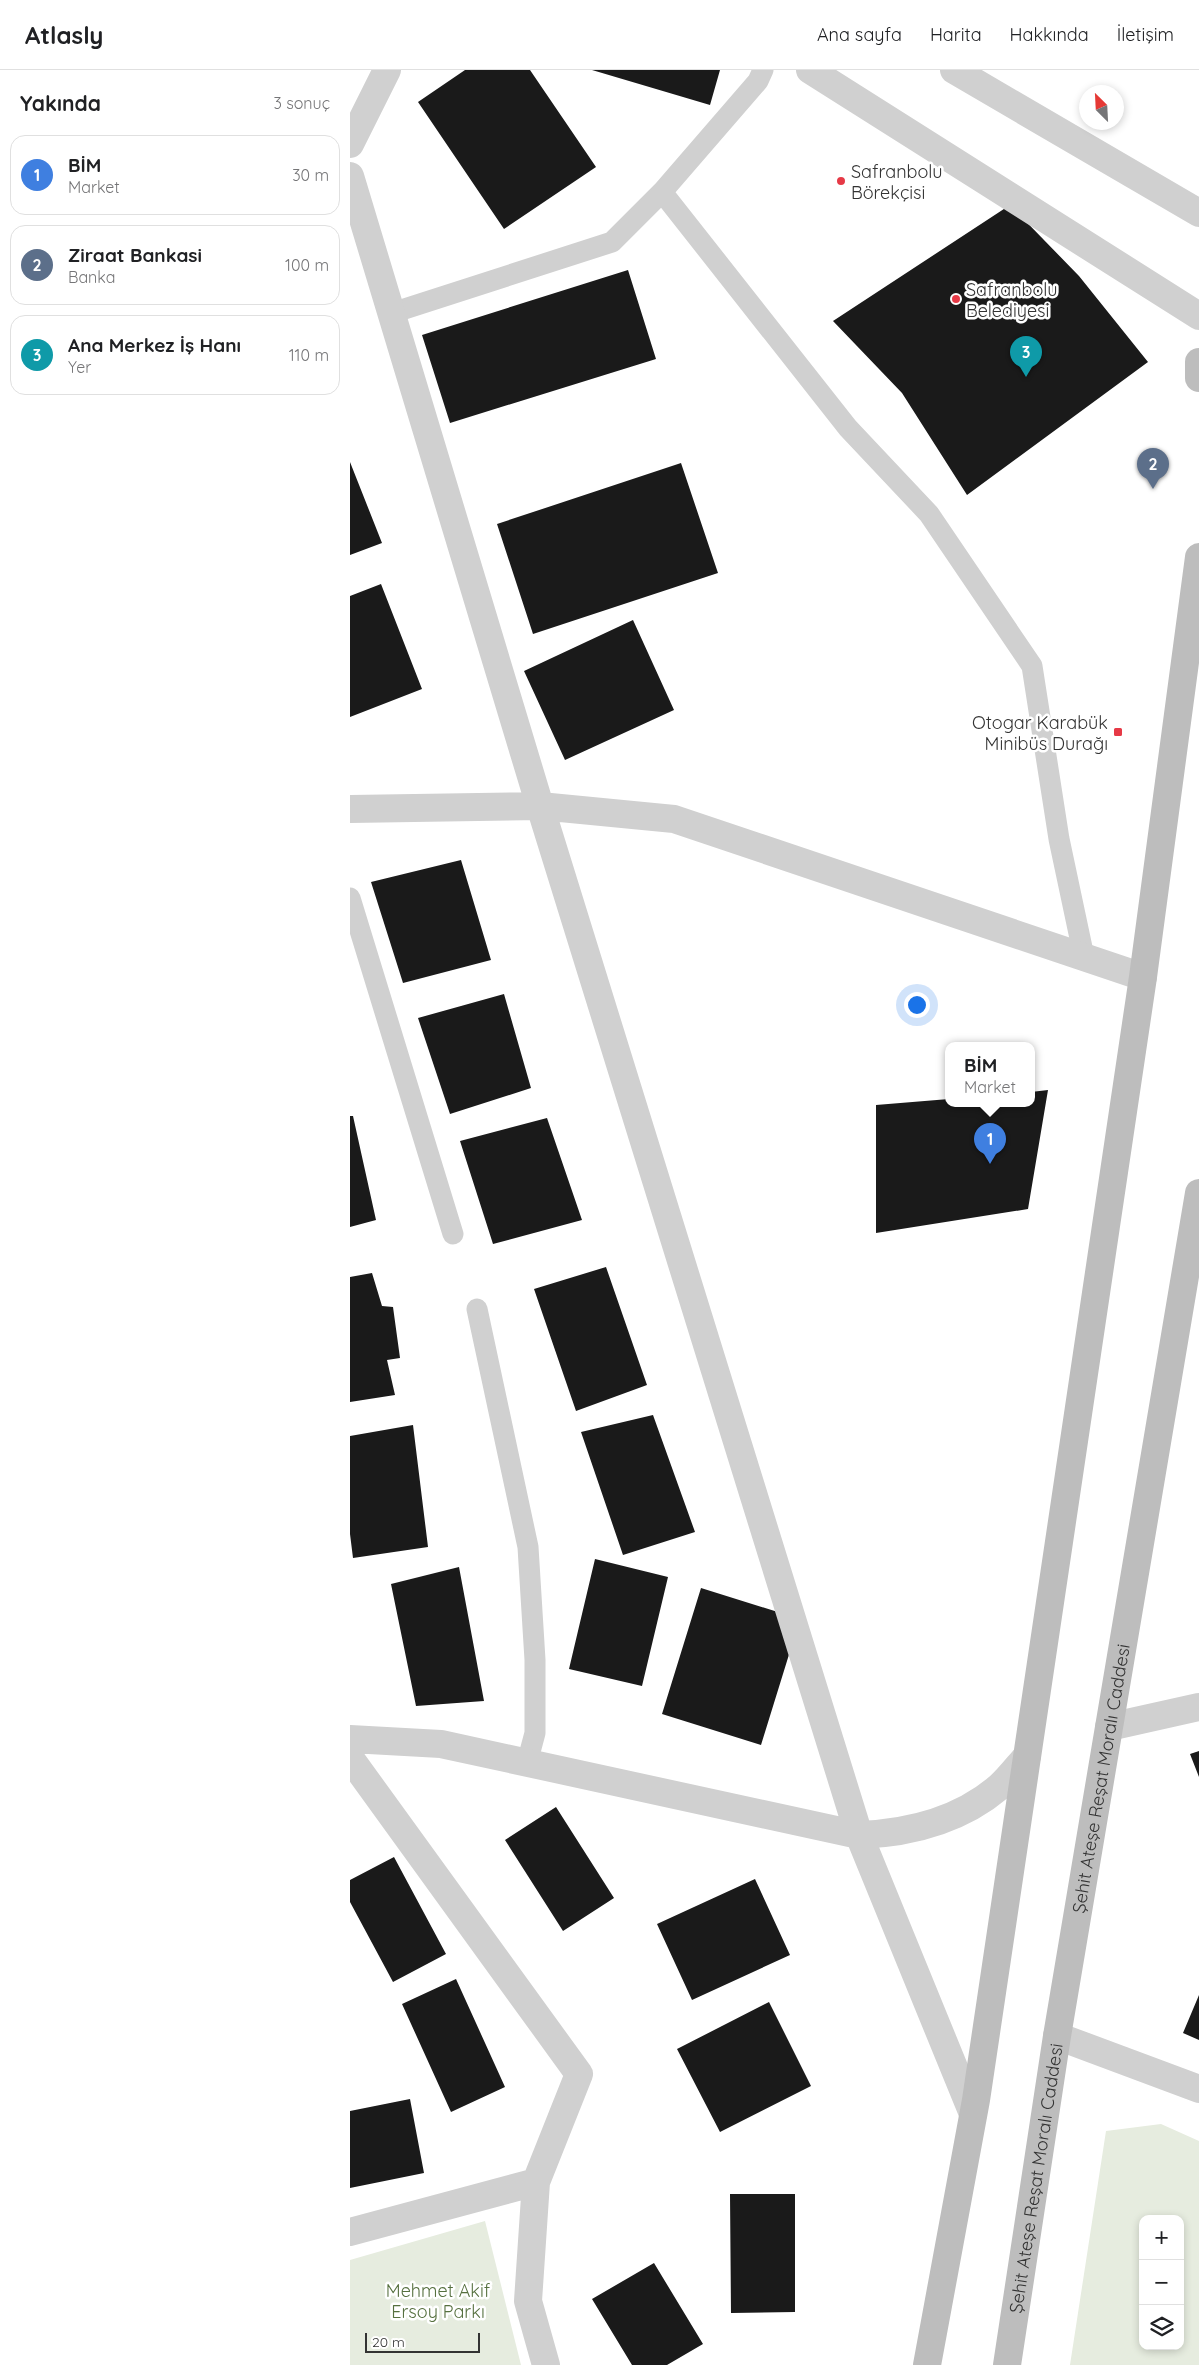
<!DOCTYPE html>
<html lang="tr">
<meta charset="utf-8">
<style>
:root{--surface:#fff;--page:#f6f6f6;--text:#202124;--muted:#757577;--line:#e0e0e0;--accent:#e63946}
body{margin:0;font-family:Quicksand,sans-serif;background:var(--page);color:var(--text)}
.controls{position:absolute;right:15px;bottom:15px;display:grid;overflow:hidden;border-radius:10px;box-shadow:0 2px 8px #0003}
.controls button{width:45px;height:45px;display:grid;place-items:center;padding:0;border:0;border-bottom:1px solid var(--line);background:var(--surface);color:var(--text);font:25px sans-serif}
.compass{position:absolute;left:729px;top:15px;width:45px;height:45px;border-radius:50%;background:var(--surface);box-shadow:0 2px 8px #0003;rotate:336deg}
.scale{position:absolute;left:15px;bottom:12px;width:115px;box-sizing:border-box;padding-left:5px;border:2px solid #333;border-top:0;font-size:14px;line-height:18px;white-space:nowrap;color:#333;-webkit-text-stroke:4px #fff;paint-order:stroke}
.you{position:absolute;left:566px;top:934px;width:18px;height:18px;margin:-12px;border:4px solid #fff;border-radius:50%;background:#1a73e8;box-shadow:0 0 0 8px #1a73e833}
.badge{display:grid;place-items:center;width:32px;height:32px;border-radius:50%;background:var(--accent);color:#fff;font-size:16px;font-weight:700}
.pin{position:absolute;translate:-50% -41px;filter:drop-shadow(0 1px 2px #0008)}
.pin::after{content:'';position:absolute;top:26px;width:18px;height:15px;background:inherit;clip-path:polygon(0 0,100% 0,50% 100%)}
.popup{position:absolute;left:595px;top:972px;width:90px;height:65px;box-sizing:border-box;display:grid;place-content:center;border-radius:10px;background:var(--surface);filter:drop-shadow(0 1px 4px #0005);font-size:16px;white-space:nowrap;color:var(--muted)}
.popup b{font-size:19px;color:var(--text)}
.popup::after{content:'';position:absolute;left:50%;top:100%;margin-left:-10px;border:10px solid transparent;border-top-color:var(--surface)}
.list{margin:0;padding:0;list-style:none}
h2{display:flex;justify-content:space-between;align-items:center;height:65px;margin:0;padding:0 20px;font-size:21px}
h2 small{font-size:16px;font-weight:400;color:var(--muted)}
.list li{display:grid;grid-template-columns:32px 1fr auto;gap:15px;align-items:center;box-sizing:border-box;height:80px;margin:0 10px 10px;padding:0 10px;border:1px solid var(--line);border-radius:15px}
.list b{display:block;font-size:19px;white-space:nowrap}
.list p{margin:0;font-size:16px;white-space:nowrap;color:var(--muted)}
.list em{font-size:16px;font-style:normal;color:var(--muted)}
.icon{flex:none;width:28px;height:28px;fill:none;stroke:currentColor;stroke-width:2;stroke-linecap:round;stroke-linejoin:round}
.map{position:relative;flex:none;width:849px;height:2295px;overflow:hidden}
header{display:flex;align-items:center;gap:30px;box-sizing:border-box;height:70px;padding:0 25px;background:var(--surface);border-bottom:1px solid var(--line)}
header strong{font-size:24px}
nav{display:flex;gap:28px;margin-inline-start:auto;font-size:18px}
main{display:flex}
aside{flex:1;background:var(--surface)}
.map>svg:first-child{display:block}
</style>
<header>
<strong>Atlasly</strong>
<nav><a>Ana sayfa</a><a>Harita</a><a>Hakkında</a><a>İletişim</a></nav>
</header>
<main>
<aside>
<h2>Yakında<small>3 sonuç</small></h2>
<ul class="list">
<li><span class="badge" style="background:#3f7fe0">1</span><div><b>BİM</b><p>Market</p></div><em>30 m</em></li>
<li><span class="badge" style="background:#5c6f8a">2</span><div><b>Ziraat Bankasi</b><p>Banka</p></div><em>100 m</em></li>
<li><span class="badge" style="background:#0f9aa8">3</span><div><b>Ana Merkez İş Hanı</b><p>Yer</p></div><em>110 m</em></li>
</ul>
</aside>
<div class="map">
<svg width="849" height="2295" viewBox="0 0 849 2295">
<rect width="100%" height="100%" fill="#fff"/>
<!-- green -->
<path fill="#e6ecdf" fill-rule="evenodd" d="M811,2054L849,2071V2295H720L756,2061ZM793,2149H830V2276H793Z
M135,2151L171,2295H0V2190Z"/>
<!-- building -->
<path fill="#1a1a1a" d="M115,0H180L246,97L154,159L68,32Z
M242,0H370L360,35Z
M660,135L729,206L798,292L617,425L552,323L483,251Z
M278,200L306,289L100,353L72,265Z
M0,392L32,473L0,485Z
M331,393L368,503L183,564L147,454Z
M31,514L72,619L0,647V526Z
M283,550L324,640L215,690L174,601Z
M111,790L141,890L53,913L21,812Z
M154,924L181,1018L100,1044L68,948Z
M698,1020L678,1139L526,1163V1035L599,1029V1033H681V1022Z
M0,1046H3L26,1150L0,1157Z
M197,1048L232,1150L143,1174L110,1071Z
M256,1197L297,1315L226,1341L184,1219Z
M22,1203L32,1236L43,1237L50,1288L37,1290L45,1325L0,1332V1207Z
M303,1345L345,1462L273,1485L231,1362Z
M63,1355L78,1477L3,1488L0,1464V1366Z
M245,1489L318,1507L292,1616L219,1599Z
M109,1497L134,1631L66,1636L41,1514Z
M351,1518L450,1549L411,1675L312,1644Z
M849,1681V1707L840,1684Z
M206,1737L264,1828L213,1861L155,1770Z
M44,1787L96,1884L43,1912L0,1832V1810Z
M405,1809L440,1885L342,1930L307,1854Z
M106,1909L155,2017L101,2042L52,1934Z
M849,1925V1970L833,1963Z
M419,1932L461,2016L370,2062L327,1979Z
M60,2029L74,2103L0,2118V2041Z
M380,2124H445V2242L381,2243Z
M304,2193L353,2274L317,2295H282L242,2229Z"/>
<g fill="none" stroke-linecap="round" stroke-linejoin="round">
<!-- service -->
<path stroke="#d0d0d0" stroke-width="21" d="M312,122L498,358L579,444L682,596L709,769L734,887
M42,243L262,172L312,122L408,11L413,0
M0,828L103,1164
M127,1239L178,1477L185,1590V1663L177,1693"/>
<!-- minor -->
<path stroke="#d0d0d0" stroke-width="28" d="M0,74L37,0
M0,106L190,736L509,1765L623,2044
M0,739L190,736L324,749L793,907
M759,1657L849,1637
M0,1669L91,1674L509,1765C560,1763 609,1751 649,1717C659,1708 668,1696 677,1686
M0,1688L229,2004L186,2112L178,2231L196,2295
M707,1966L849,2019
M0,2162L186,2112"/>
<!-- tertiary -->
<path stroke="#d0d0d0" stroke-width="28" d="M460,0L849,246
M604,0L849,143"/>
<!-- secondary -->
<g stroke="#bdbdbd" stroke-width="28">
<path d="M849,292V308"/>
<path d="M577,2295L626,2030L793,907L849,487"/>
<path id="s1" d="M657,2295L707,1966L849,1123"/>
</g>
</g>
<!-- markers -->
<g fill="#e63946" stroke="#fff" stroke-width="2">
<circle cx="491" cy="111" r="5"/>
<circle cx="606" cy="229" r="5"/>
<rect x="763" y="657" width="10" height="10" rx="2.5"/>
</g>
<g text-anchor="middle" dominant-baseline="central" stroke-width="5" stroke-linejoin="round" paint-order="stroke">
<!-- poi labels -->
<g font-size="18" fill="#333" stroke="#fff" text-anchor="start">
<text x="501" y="101">Safranbolu<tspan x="501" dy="21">Börekçisi</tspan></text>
<text x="616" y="219">Safranbolu<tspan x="616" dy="21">Belediyesi</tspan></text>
<text x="758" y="652" text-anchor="end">Otogar Karabük<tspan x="758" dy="21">Minibüs Durağı</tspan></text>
</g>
<!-- street labels -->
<g font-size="18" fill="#333" stroke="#fff">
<text stroke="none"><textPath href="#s1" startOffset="594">Şehit Ateşe Reşat Moralı Caddesi</textPath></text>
<text stroke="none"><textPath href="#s1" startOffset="189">Şehit Ateşe Reşat Moralı Caddesi</textPath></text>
</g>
<!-- park labels -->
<g font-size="18" fill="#56703f" stroke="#fff">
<text x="88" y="2220">Mehmet Akif<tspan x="88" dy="21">Ersoy Parkı</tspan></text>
</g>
</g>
</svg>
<div class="controls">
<button>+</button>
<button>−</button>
<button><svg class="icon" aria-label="layers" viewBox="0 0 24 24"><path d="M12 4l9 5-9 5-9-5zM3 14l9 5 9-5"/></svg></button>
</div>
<svg class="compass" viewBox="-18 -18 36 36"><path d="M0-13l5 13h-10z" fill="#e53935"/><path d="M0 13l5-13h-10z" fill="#757577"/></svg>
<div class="scale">20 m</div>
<div class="you"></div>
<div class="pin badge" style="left:640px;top:1094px;background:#3f7fe0">1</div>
<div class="popup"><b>BİM</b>Market</div>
<div class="pin badge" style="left:803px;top:419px;background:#5c6f8a">2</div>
<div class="pin badge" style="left:676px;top:307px;background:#0f9aa8">3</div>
</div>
</main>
